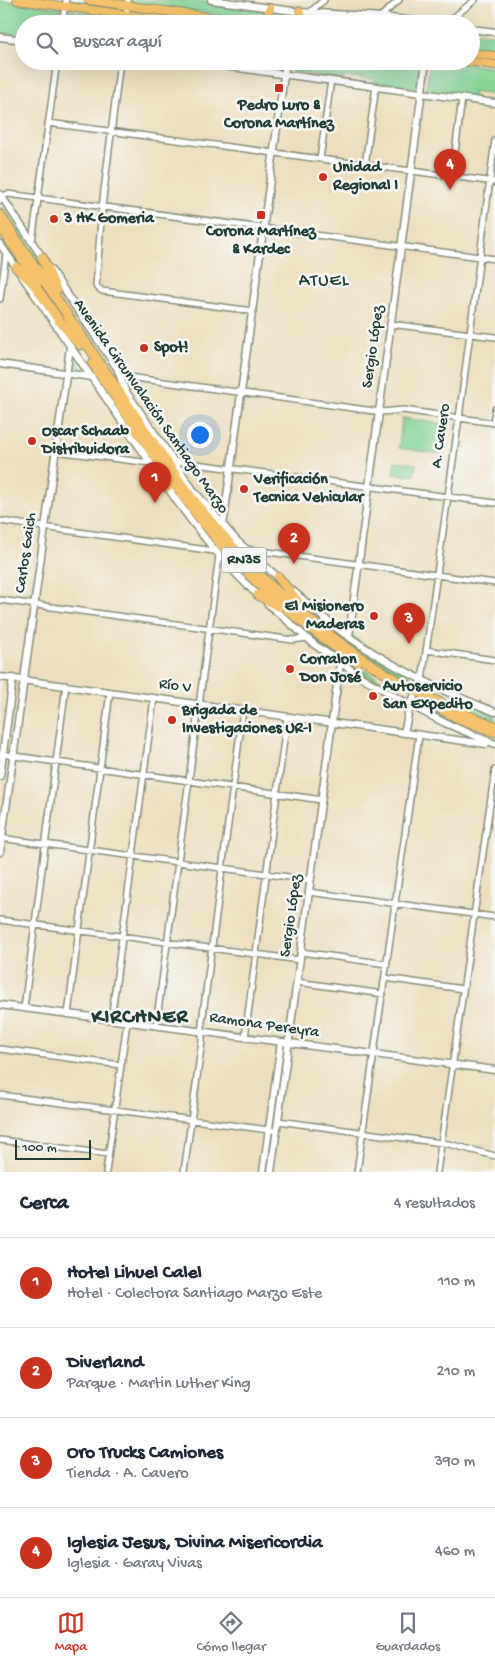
<!DOCTYPE html>
<html lang="es">
<meta charset="utf-8">
<style>
:root{--surface:#fff;--page:#f2f2f3;--text:#1f2937;--muted:#747a83;--line:#e0e1e3;--accent:#c8321e}
body{margin:0;font-family:"Gochi Hand",sans-serif;background:var(--page);color:var(--text)}
.scale{position:absolute;left:15px;bottom:12px;width:76px;box-sizing:border-box;padding-left:5px;border:2px solid #1f3d34;border-top:0;font-size:14px;line-height:18px;white-space:nowrap;color:#1f3d34;-webkit-text-stroke:4px #f6f6f2;paint-order:stroke}
.you{position:absolute;left:199px;top:434px;width:18px;height:18px;margin:-12px;border:4px solid #fff;border-radius:50%;background:#1a73e8;box-shadow:0 0 0 8px #1a73e833}
.badge{display:grid;place-items:center;width:32px;height:32px;border-radius:50%;background:var(--accent);color:#fff;font-size:16px;font-weight:700}
.pin{position:absolute;translate:-50% -41px;filter:drop-shadow(0 1px 2px #0008)}
.pin::after{content:'';position:absolute;top:26px;width:18px;height:15px;background:inherit;clip-path:polygon(0 0,100% 0,50% 100%)}
.list{margin:0;padding:0;list-style:none}
h2{display:flex;justify-content:space-between;align-items:center;height:65px;margin:0;padding:0 20px;font-size:21px}
h2 small{font-size:16px;font-weight:400;color:var(--muted)}
.list li{display:grid;grid-template-columns:32px 1fr auto;gap:15px;align-items:center;box-sizing:border-box;height:90px;padding:0 20px;border-top:1px solid var(--line)}
.list b{display:block;font-size:19px;white-space:nowrap}
.list p{margin:0;font-size:16px;white-space:nowrap;color:var(--muted)}
.list em{font-size:16px;font-style:normal;color:var(--muted)}
.icon{flex:none;width:28px;height:28px;fill:none;stroke:currentColor;stroke-width:2;stroke-linecap:round;stroke-linejoin:round}
.map{position:relative;flex:none;width:495px;height:1172px;overflow:hidden}
.search{position:absolute;background:var(--surface);box-shadow:0 5px 20px #0002;left:15px;right:15px;top:15px;height:55px;display:flex;align-items:center;gap:12px;box-sizing:border-box;padding:0 18px;border-radius:28px;color:var(--muted);font-size:19px}
.sheet{height:425px;background:var(--surface)}
nav{display:flex;justify-content:space-around;align-items:center;box-sizing:border-box;height:70px;border-top:1px solid var(--line);background:var(--surface);font-size:14px;color:var(--muted)}
nav a{display:grid;justify-items:center;gap:2px}
nav .on{color:var(--accent)}
.map>svg:first-child{display:block}
</style>
<div class="map">
<svg width="495" height="1172" viewBox="0 0 495 1172">
<rect width="100%" height="100%" fill="#f6f6f2"/>
<filter id="ink" filterUnits="userSpaceOnUse"><feTurbulence type="fractalNoise" baseFrequency=".02" numOctaves="2"/><feDisplacementMap in="SourceGraphic" scale="10" xChannelSelector="R" yChannelSelector="G"/><feConvolveMatrix kernelMatrix="1 2 1 2 8 2 1 2 1" color-interpolation-filters="sRGB"/></filter>
<filter id="wash" filterUnits="userSpaceOnUse"><feTurbulence type="fractalNoise" baseFrequency=".0096" numOctaves="4" result="noise"/><feDisplacementMap in="SourceGraphic" scale="20" xChannelSelector="R" yChannelSelector="G"/><feGaussianBlur stdDeviation="1.12" result="paint"/><feColorMatrix in="noise" values="0 0 0 0 0 0 0 0 0 0 0 0 0 0 0 0 0 1.4 0 .05"/><feComposite in="paint" operator="in"/></filter>
<g filter="url(#wash)">
<rect width="100%" height="100%" fill="#eddfbe"/>
<!-- green -->
<path fill="#7fd192" stroke="#4f8763" d="M0,0L59,8L60,9L58,24H24V36L0,33Z
M72,0L122,7V11L70,4V1Z
M132,0H191L264,10L265,11L261,19H247L132,3Z
M69,10L121,17L122,24H66L67,14Z
M132,10L241,24H212L132,12Z
M306,15L373,19L414,24H308Z
M471,31L495,35V53L471,50Z
M210,61H283L281,71Z
M291,61H422L419,86L415,89L377,84L373,79L343,76L345,80L292,72L290,70Z
M430,61H447L495,68V95L472,92L475,97L427,91L426,90Z
M4,208L39,258L48,281L0,210V209Z
M52,278L112,365L110,372C99,356 92,341 81,325C72,309 60,295 52,278Z
M73,356L84,371V372L71,370L72,357Z
M402,418L445,424L441,454L399,448Z
M395,461L416,464L414,476L393,474Z
M162,472L274,600L256,590L234,569L205,534L171,490Z
M300,600L413,678L415,681L414,684L360,653L310,613Z
M273,605L309,634L359,667L408,696V697L405,699L402,698L351,667L320,645Z
M427,686L495,715V720L461,709L422,689Z
M418,701L470,728L495,738V742L420,707L418,705Z"/>
</g>
<g filter="url(#ink)">
<g fill="none" stroke-linecap="round" stroke-linejoin="round">
<!-- minor casing -->
<g stroke="#868e79" stroke-width="8">
<path id="minor" d="M310,12L324,0
M380,17L399,0
M62,24L66,0
M125,24L128,0
M445,24L475,0
M120,61L102,207L96,286L102,291L253,311
M48,123L495,182
M320,159L331,80
M365,165L376,86
M452,176L462,98
M0,201L5,195L8,194L495,259
M32,242L57,61
M0,299L6,254
M390,324L495,337
M121,376L381,412L403,410L495,423
M493,423L495,409
M56,451L150,463
M173,461L495,503
M0,521L214,551
M246,549L495,583
M0,600L293,640L307,638
M426,650L495,660
M422,680L459,418L495,140
M1,754L322,800
M0,838L311,880
M309,892L495,917
M0,920L300,960
M301,952L387,964
M385,978L463,989
M297,982L383,994
M24,1008L66,685
M68,1014L110,692
M111,1020L154,698
M156,1026L219,556
M245,1037L287,717
M0,1049L121,1065
M0,1095L277,1131
M278,1121L449,1144L495,1156
M0,1140L108,1154
M106,1172L127,1022
M184,1172L202,1041V1022L243,710
M357,1172L419,735
M437,1172L495,770"/>
</g>
<!-- tertiary casing -->
<g stroke="#868e79" stroke-width="9">
<path id="tertiary" d="M211,0L301,12L383,17L435,24
M471,29L495,32
M0,37L24,40
M186,61L495,103
M0,194L44,260
M0,244L158,474
M50,269L117,368L125,390L194,491L236,540L281,580
M0,364L92,377
M165,484C193,525 223,564 260,597
M223,526L286,61
M292,590C308,604 324,619 342,632C389,666 441,691 495,712
M267,603L315,645L363,678L410,705L445,723L495,744
M349,636L426,61
M0,677L486,744
M404,733L410,705L422,680
M0,776L13,678
M0,852L70,347
M0,1005L495,1070
M263,1172L281,1042
M271,1172L340,663"/>
</g>
<!-- primary casing -->
<g stroke="#868e79" stroke-width="10">
<path id="primary" d="M17,0L195,24
M89,0L234,21C254,23 280,18 298,24
M299,11L304,24
M265,24L270,8
M471,53L495,56
M465,61L495,65"/>
</g>
<!-- trunk casing -->
<g stroke="#868e79" stroke-width="11">
<path id="trunk" d="M0,215L180,482C259,591 368,680 495,726
M0,226L38,282
M42,257L56,290
M16,267L34,284L58,319L80,345
M93,364C135,426 175,491 225,549C263,592 309,630 357,662
M158,469L167,487
M278,577L303,608
M258,595L278,606
M429,703L456,717L495,732"/>
</g>
<!-- minor -->
<use href="#minor" stroke="#fff" stroke-width="5"/>
<!-- tertiary -->
<use href="#tertiary" stroke="#fff" stroke-width="6"/>
<!-- primary -->
<use href="#primary" stroke="#f3c26a" stroke-width="8"/>
<!-- trunk -->
<use href="#trunk" stroke="#f3c26a" stroke-width="9"/>
</g>
</g>
<!-- markers -->
<g fill="#c8321e" stroke="#f6f6f2" stroke-width="2">
<rect x="274" y="83" width="10" height="10" rx="2.5"/>
<circle cx="323" cy="177" r="5"/>
<rect x="256" y="210" width="10" height="10" rx="2.5"/>
<circle cx="54" cy="219" r="5"/>
<circle cx="144" cy="348" r="5"/>
<circle cx="32" cy="441" r="5"/>
<circle cx="244" cy="489" r="5"/>
<circle cx="374" cy="616" r="5"/>
<circle cx="290" cy="669" r="5"/>
<circle cx="373" cy="696" r="5"/>
<circle cx="172" cy="720" r="5"/>
</g>
<g text-anchor="middle" dominant-baseline="central" stroke-width="5" stroke-linejoin="round" paint-order="stroke">
<!-- shield labels -->
<rect fill="#f6f6f2" stroke="#60746d" stroke-width="1" x="221.5" y="547.5" width="45" height="25" rx="4"/>
<g font-size="15" font-weight="bold" fill="#1f3d34">
<text x="244" y="560">RN35</text>
</g>
<!-- poi labels -->
<g font-size="16" font-weight="bold" fill="#1f3d34" stroke="#f6f6f2" text-anchor="start">
<text x="279" y="106" text-anchor="middle">Pedro Luro &amp;<tspan x="279" dy="18">Corona Martínez</tspan></text>
<text x="333" y="168">Unidad<tspan x="333" dy="18">Regional I</tspan></text>
<text x="64" y="219">3 HK Gomeria</text>
<text x="261" y="232" text-anchor="middle">Corona Martínez<tspan x="261" dy="18">&amp; Kardec</tspan></text>
<text x="154" y="348">Spot!</text>
<text x="42" y="432">Oscar Schaab<tspan x="42" dy="18">Distribuidora</tspan></text>
<text x="254" y="480">Verificación<tspan x="254" dy="18">Tecnica Vehicular</tspan></text>
<text x="364" y="607" text-anchor="end">El Misionero<tspan x="364" dy="18">Maderas</tspan></text>
<text x="300" y="660">Corralon<tspan x="300" dy="18">Don José</tspan></text>
<text x="383" y="687">Autoservicio<tspan x="383" dy="18">San Expedito</tspan></text>
<text x="182" y="711">Brigada de<tspan x="182" dy="18">Investigaciones UR-I</tspan></text>
</g>
<!-- street labels -->
<g font-size="16" fill="#1f3d34" stroke="#f6f6f2">
<text transform="translate(374 347) rotate(-82)">Sergio López</text>
<text transform="translate(150 407) rotate(55)">Avenida Circunvalación Santiago Marzo</text>
<text transform="translate(442 436) rotate(-82)">A. Cavero</text>
<text transform="translate(27 553) rotate(-82)">Carlos Gaich</text>
<text transform="translate(175 687) rotate(8)">Río V</text>
<text transform="translate(292 916) rotate(-82)">Sergio López</text>
<text transform="translate(264 1026) rotate(8)">Ramona Pereyra</text>
</g>
<!-- neighbourhood labels -->
<g font-size="18" letter-spacing="1" fill="#1f3d34" stroke="#f6f6f2">
<text x="324" y="281">ATUEL</text>
</g>
<!-- district labels -->
<g font-size="21" font-weight="bold" letter-spacing="1" fill="#1f3d34" stroke="#f6f6f2">
<text x="140" y="1018">KIRCHNER</text>
</g>
</g>
</svg>
<div class="scale">100 m</div>
<div class="you"></div>
<div class="pin badge" style="left:155px;top:503px">1</div>
<div class="pin badge" style="left:294px;top:564px">2</div>
<div class="pin badge" style="left:409px;top:644px">3</div>
<div class="pin badge" style="left:450px;top:190px">4</div>
<div class="search"><svg class="icon" aria-label="search" viewBox="0 0 24 24"><circle cx="10" cy="10" r="6"/><path d="M15 15l6 6"/></svg>Buscar aquí</div>
</div>
<section class="sheet">
<h2>Cerca<small>4 resultados</small></h2>
<ul class="list">
<li><span class="badge">1</span><div><b>Hotel Lihuel Calel</b><p>Hotel · Colectora Santiago Marzo Este</p></div><em>110 m</em></li>
<li><span class="badge">2</span><div><b>Diverland</b><p>Parque · Martin Luther King</p></div><em>210 m</em></li>
<li><span class="badge">3</span><div><b>Oro Trucks Camiones</b><p>Tienda · A. Cavero</p></div><em>390 m</em></li>
<li><span class="badge">4</span><div><b>Iglesia Jesus, Divina Misericordia</b><p>Iglesia · Garay Vivas</p></div><em>460 m</em></li>
</ul>
</section>
<nav>
<a class="on"><svg class="icon" aria-label="map" viewBox="0 0 24 24"><path d="M3 6l6-2 6 2 6-2v14l-6 2-6-2-6 2zM9 4v14M15 6v14"/></svg>Mapa</a>
<a><svg class="icon" aria-label="directions" viewBox="0 0 24 24"><path d="M12 3l9 9-9 9-9-9zM9 14v-3h6M13 9l2 2-2 2"/></svg>Cómo llegar</a>
<a><svg class="icon" aria-label="saved" viewBox="0 0 24 24"><path d="M7 4h10v16l-5-4-5 4z"/></svg>Guardados</a>
</nav>
